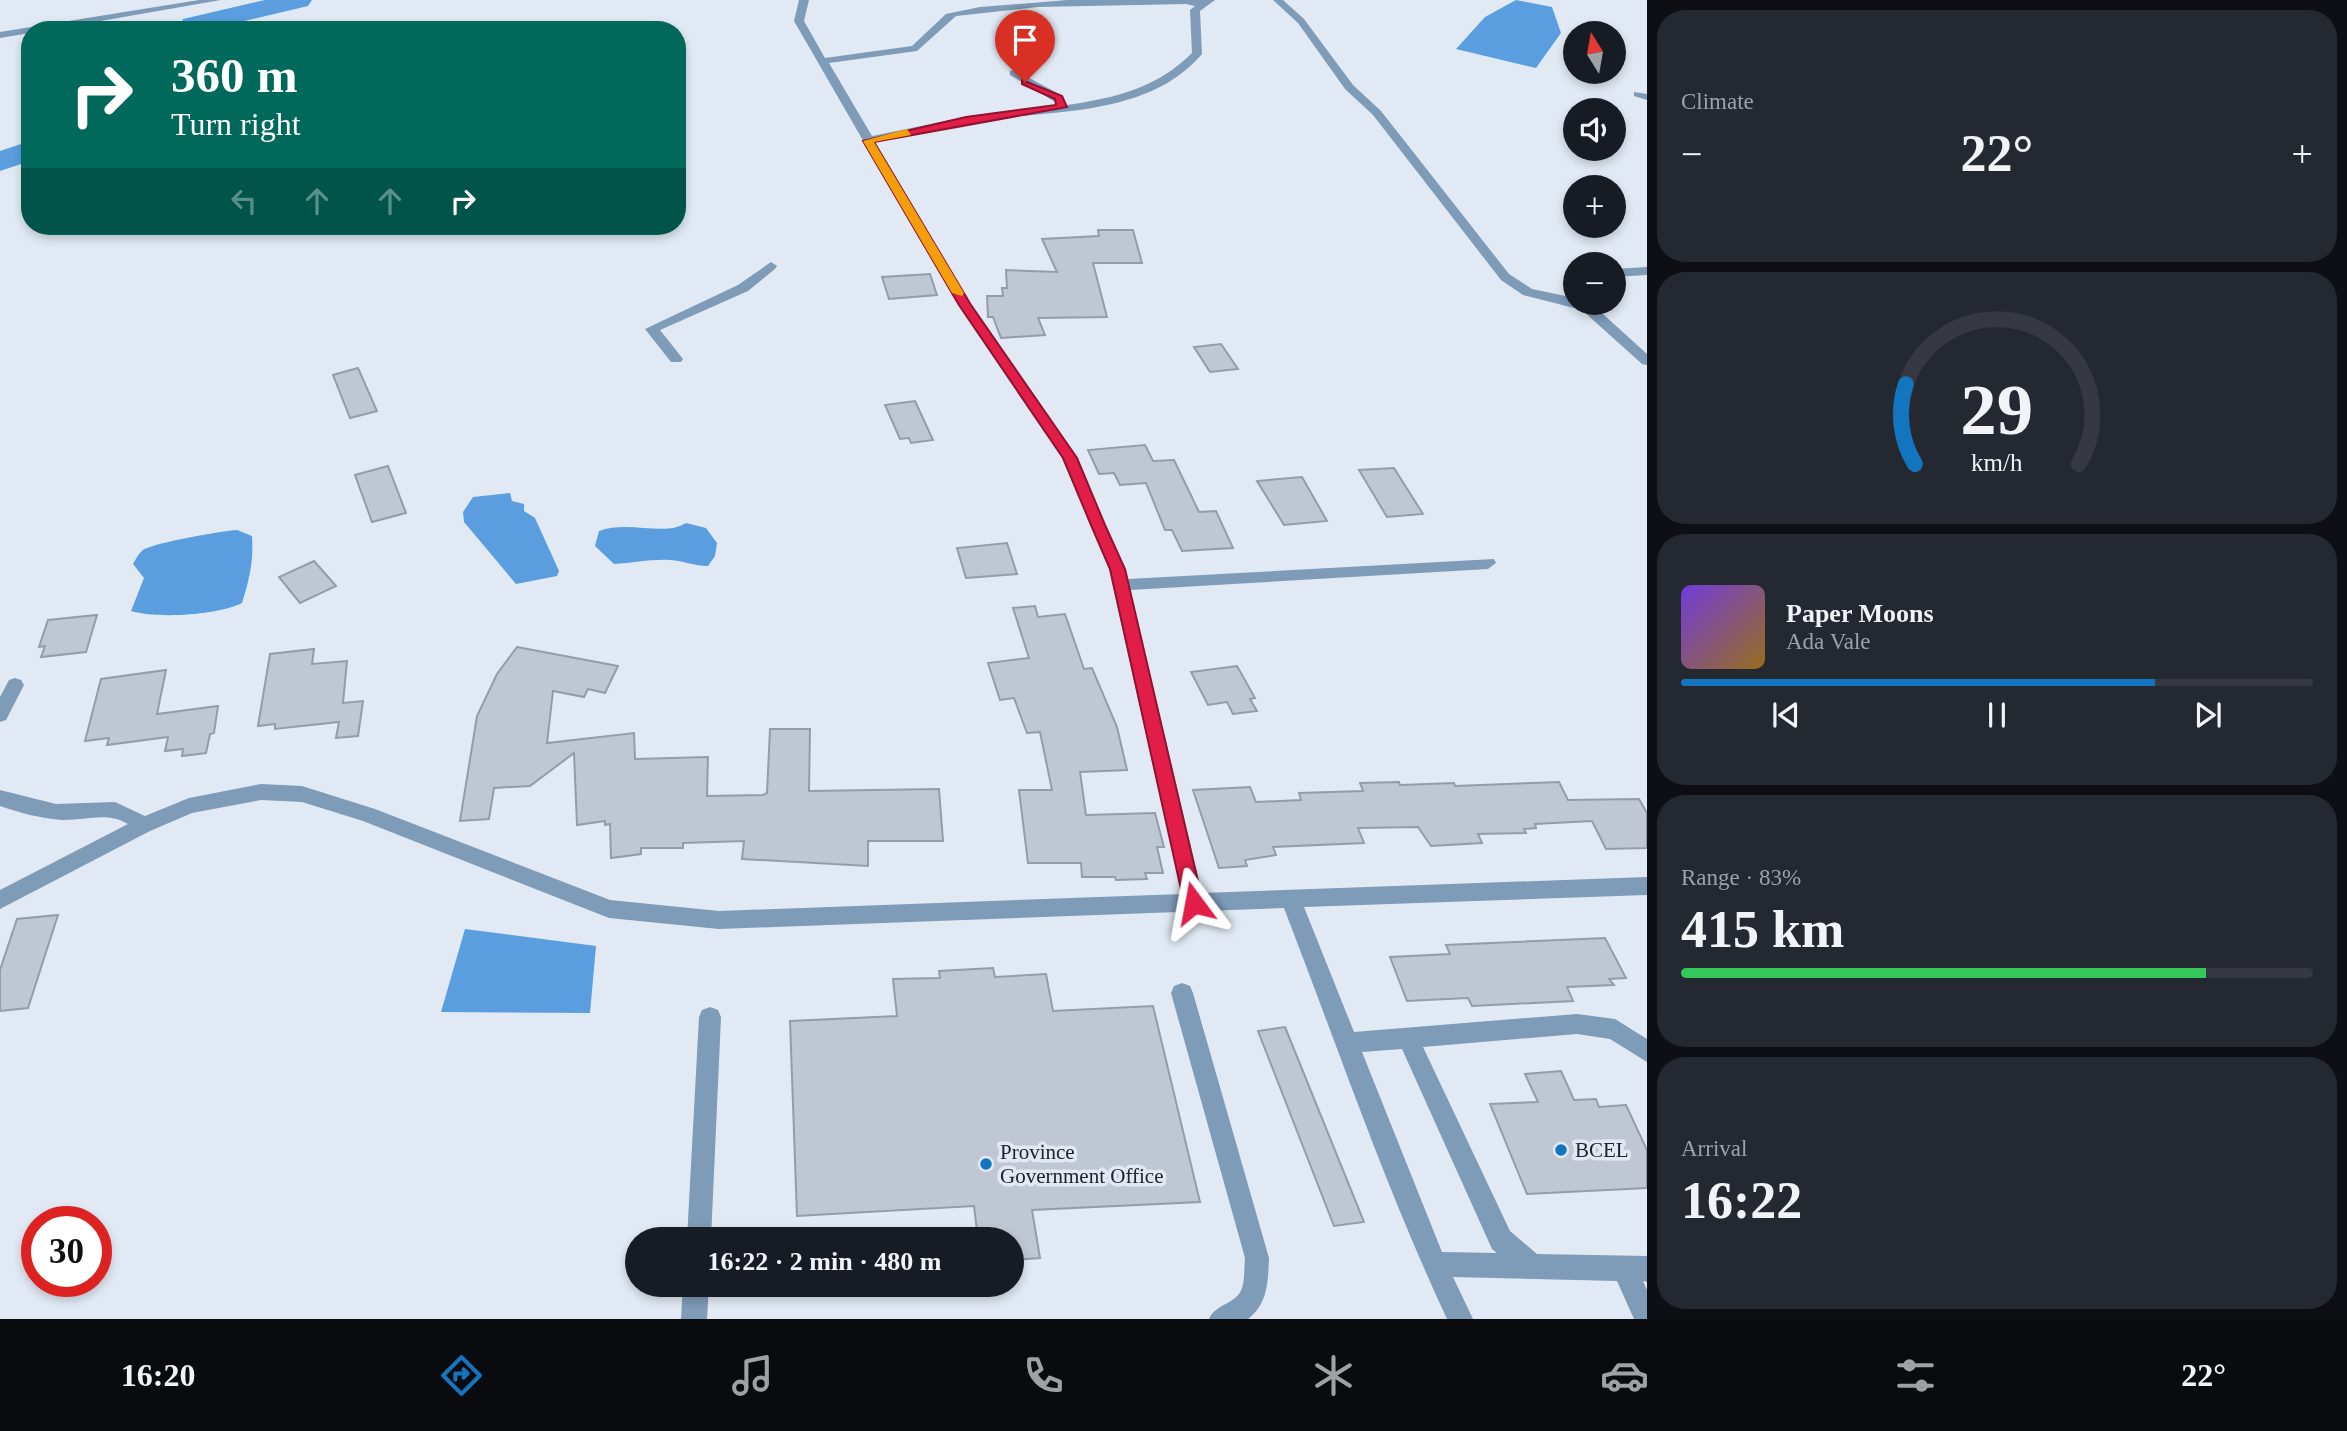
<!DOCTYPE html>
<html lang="en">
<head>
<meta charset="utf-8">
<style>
	:root { --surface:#171b24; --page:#242831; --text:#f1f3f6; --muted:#9ea1a6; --line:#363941; --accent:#1374c0 }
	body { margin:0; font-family:"Times New Roman",serif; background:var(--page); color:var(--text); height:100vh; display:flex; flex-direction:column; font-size:26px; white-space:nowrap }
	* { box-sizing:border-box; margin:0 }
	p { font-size:23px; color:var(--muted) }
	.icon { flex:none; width:38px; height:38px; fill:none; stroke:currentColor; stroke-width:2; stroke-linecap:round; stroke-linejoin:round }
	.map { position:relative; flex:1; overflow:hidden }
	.panel { display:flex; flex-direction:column; gap:10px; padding:10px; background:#0d0f14; width:700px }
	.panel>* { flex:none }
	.guide { position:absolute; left:21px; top:21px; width:665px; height:214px; border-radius:28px; box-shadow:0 4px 10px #0003; background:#00695c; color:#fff; overflow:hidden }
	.needle { width:46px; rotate:349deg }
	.tools { position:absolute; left:1563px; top:21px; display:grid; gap:14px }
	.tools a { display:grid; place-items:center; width:63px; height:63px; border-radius:50%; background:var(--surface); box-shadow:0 4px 10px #0003; font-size:35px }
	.speed { position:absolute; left:21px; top:1206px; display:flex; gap:14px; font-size:35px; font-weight:700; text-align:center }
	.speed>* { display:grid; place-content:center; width:91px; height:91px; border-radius:50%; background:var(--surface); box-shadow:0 4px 10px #0003; line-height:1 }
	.speed .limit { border:10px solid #d22; background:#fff; color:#111 }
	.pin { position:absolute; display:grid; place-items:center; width:60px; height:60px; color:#fff; margin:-72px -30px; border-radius:50% 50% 50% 0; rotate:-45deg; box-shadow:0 0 7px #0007 }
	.pin .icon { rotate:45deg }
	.me { position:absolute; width:77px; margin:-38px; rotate:347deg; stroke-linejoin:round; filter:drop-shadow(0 0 5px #0008) }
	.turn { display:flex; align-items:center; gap:24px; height:147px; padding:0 35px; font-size:32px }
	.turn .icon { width:91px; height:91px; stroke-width:2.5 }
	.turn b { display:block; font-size:49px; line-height:60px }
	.lanes { display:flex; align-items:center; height:66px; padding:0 35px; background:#0003; justify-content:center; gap:35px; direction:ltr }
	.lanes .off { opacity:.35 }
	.big { font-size:52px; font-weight:700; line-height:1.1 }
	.panel .widget { flex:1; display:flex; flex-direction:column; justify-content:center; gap:10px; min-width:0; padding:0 24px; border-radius:28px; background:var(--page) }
	.panel .dial { align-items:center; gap:0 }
	.dial svg { height:182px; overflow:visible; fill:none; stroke:var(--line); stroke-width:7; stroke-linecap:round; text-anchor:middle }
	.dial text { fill:var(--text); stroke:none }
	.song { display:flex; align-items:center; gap:21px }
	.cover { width:84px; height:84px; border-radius:10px; background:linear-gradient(135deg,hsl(260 70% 55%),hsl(40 70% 35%)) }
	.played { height:7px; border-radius:4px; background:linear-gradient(90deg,var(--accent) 75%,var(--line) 75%) }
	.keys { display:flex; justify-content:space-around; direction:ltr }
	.heat { display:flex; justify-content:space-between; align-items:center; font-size:38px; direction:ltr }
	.charge { height:10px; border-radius:5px; background:linear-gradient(90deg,#34c759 83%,var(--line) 0) }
	.trip { position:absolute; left:625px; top:1227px; width:399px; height:70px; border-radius:35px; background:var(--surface); box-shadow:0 4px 10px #0003; font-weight:700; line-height:70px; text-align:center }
	.tabs { display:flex; height:112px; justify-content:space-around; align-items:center; background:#090b0e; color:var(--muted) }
	.tabs .icon { width:49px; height:49px }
	.tabs .on { color:var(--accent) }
	.tabs b { font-size:32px; color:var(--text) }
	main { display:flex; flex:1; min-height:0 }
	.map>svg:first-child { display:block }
	.water { fill:#5a9ee0 }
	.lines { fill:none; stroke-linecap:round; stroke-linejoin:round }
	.river { fill:#5a9ee0; fill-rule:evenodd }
	.building { fill:#bfc8d2; stroke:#949da6; stroke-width:2 }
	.minor { fill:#7e9bb8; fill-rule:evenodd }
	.route { fill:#e11d48; stroke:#92132f; stroke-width:2 }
	.slow { fill:#f59e0b }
	.poi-dot { fill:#1374c0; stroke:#e1eaf4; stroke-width:2.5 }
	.labels { text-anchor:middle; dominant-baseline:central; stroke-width:7; stroke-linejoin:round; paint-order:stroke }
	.near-poi-label { font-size:21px; fill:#202327; stroke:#e1eaf4; text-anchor:start }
</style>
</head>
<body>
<main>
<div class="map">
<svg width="1647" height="1319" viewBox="0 0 1647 1319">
	<rect width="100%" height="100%" fill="#e1eaf4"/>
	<g class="water">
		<path d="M1516,0l36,7 9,26 -25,35 -80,-19 29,-32z"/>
		<path d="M510,493l2,8 12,3v7l11,7 24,53 -2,5 -41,8 -52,-62 -1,-10 10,-15z"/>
		<path d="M686,523l20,5 11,15 -2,13 -7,10c-14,0 -24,-5 -38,-6 -19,-1 -37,3 -56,4l-19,-18 4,-15c31,-11 65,6 87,-8z"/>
		<path d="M237,530l15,6c2,24 -3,45 -10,67 -24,12 -85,16 -111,8l13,-33 -11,-14c3,-5 5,-10 10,-14 10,-7 79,-19 94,-20z"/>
		<path d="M465,929l131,17 -6,67 -149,-1z"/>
	</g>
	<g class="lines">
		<g class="river">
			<path d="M265,0h47l-4,6 -102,24h-27l4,-11z"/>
			<path d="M30,141v20l-30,10v-20z"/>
		</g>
	</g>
	<g class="building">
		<path d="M1098,230h35l9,33h-49l14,54 -69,1 7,17 -44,3 -8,-21h-5l-1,-21h16l-1,-8h5l-1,-18 51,2 -15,-33 57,-3z"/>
		<path d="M930,274l7,21 -48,4 -7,-22z"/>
		<path d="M1221,344l17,25 -28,3 -16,-25z"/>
		<path d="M358,368l19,43 -27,7 -17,-43z"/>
		<path d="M915,401l18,39 -22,3 -2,-5 -9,1 -15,-34z"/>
		<path d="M1145,445l8,16 21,-1 25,52 17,-1 17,37 -51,3 -10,-21h-7l-19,-47 -26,2 -6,-12 -15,1 -11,-24z"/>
		<path d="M388,466l18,47 -34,9 -17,-47z"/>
		<path d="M1394,468l29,46 -36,3 -28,-47z"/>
		<path d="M1302,477l25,44 -43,4 -27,-44z"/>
		<path d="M1007,543l10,31 -51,4 -9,-30z"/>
		<path d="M314,561l22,25 -36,17 -21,-26z"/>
		<path d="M1035,606l3,11 27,-3 19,55 8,-1 25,59 10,43 -47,2 6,43 69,-2 9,34h-7l6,26h-18l2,6 -31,1 -1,-3h-33l-1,-14h-53l-9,-73h33l-12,-58 -13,1 -13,-35 -14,2 -12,-37 41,-5 -16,-50z"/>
		<path d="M97,615l-11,37 -45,5 4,-11 -6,1 9,-27z"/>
		<path d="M517,647l101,19 -13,27 -17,-4 -4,8 -31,-6 -6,52 87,-10 1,26 73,-2 -1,39 56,-1 4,-2 3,-64h40l-1,62 130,-2 4,52h-75v25l-126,-7 2,-18 -61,2v5h-42v6l-30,4 -1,-34 -5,1v-4l-28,4 -3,-72 -44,33 -36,2 -5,31 -29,2 17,-105 20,-42z"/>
		<path d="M314,649l-2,15 35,-3 -4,42 20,-2 -5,35 -22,2 3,-16 -64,7v-5l-17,2 12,-72z"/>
		<path d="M1237,666l18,32 -5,1 7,12 -24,3 -6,-12 -19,3 -17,-33z"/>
		<path d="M166,670l-9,44 61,-8 -4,27 -4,1 -4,19 -24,3 1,-7 -18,2 3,-14 -61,8 2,-7 -24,3 16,-62z"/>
		<path d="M1399,782l1,3 54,-2 1,3 104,-4 9,18 71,-1 8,14v35l-41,1 -14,-28 -57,3 1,4 -12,1 2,4 -48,1 4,9 -51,3 -13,-19 -60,1 6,15 -91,4 3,8 -31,5 2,6 -28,2 -26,-78 57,-3 6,15 45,-2 -2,-7 64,-2 -3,-8z"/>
		<path d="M58,915l-30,93 -28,3v-41l17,-51z"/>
		<path d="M1605,938l21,40 -17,1 5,6 -47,2 6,14 -101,5 -4,-8 -61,3 -17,-44 60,-3 -4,-9z"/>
		<path d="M993,968l2,9 51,-3 7,37 100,-5 47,196 -168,8 8,48 -28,2v-21h-34l-4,-33 -177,10 -7,-195 107,-5 -4,-37 47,-1 -1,-7z"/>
		<path d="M1285,1027l79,195 -30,4 -76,-195z"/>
		<path d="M1561,1071l13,29 22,-1 3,8 27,-2 21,45v38l-120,6 -37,-90 48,-2 -13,-28z"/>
	</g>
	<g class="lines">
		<g class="minor">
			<path d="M199,0h22l-172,30h-19v3l-30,5v-6z"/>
			<path d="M799,0h10l-5,21 21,37 87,-12 34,-32 34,-7 88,-7h147l-15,11 2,43c-52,61 -143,56 -216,66 -37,5 -74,14 -111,22l96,163 106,153 51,121 366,-20 2,4 -8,6 -358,21 72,303 445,-16v18l-343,12 50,125 223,-18 38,5 32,20v23l-37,-23 -33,-5 -154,13 87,184 27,23 110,2v26l-4,-1 4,9v29h-13l-17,-38 -164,-4 20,42h-26c-63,-135 -110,-274 -163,-411l-565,21 -110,-11 -246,-97 -61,-19 -41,-2 -69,13 -42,18 -150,78v-19l128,-66c-21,-13 -44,-3 -67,-4 -21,-2 -41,-7 -61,-14v-16l56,14 59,-2 30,14 44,-18 72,-14 41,2 73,23 235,91 109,11 463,-17 -73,-325 -46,-111 -105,-153 -164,-284zM1186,4l9,2 -5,4 2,43c-35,35 -77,45 -125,52l-4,-9 -49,-26 -4,1v4l47,28 -2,3 -85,10 -98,20 -43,-73 88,-12 39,-35 82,-9zM1402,1049l90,200 5,4 -55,-1 -80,-200z"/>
			<path d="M1273,0h10l21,19 49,66 28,26 128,163 23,15 43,9v5l17,1 55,50v11l-5,-1 -60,-54 -59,-15 -22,-15 -128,-165 -28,-26 -47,-66z"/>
			<path d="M1634,92l13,2v6l-13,-4z"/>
			<path d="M771,262l6,4 -2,3 -27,22 -88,39 23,29 -2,3h-10l-26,-33 93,-44z"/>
			<path d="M1647,267v8l-33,2v-8z"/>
			<path d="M15,678l6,2 3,5 -18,35 -6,2v-25l9,-17z"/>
			<path d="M1182,983l8,3 3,7 76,265c-1,23 -1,46 -21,61h-39c6,-15 28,-15 33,-31 3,-9 2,-21 3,-30l-74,-265 3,-7z"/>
			<path d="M710,1007l8,3 3,7 -10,222h-24l12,-222 3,-7z"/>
			<path d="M683,1284h26l-2,35h-26z"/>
		</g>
	</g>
	<path class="route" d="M1022,80l40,16 5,11 -193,35 97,163 106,153 28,67 20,44 78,334 -3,6h-13l-3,-6 -74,-334 -19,-44 -28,-67 -104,-153 -96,-164 103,-24 90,-12 -1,-6 -33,-15z"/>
	<path class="slow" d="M907,129l4,6 -37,7 90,151 -2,3 -10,-3 -89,-152z"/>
	<g class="poi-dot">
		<circle cx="1561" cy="1150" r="7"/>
		<circle cx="986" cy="1164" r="7"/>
	</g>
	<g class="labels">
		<g class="near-poi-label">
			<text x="1575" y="1150">BCEL</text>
			<text x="1000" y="1152">Province<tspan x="1000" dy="24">Government Office</tspan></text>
		</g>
	</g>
</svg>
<div class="tools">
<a><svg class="needle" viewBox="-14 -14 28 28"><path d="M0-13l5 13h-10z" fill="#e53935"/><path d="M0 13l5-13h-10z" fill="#9ea1a6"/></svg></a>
<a><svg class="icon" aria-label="sound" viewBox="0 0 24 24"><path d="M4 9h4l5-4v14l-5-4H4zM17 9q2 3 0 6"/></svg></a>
<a>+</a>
<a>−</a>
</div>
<div class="speed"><div class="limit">30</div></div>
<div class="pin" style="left:1025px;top:82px;background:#d93025"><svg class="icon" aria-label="arrive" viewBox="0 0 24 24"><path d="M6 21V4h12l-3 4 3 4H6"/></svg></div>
<svg class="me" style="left:1194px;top:903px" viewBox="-20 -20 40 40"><path d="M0-17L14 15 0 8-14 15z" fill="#e11d48" stroke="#fff" stroke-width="4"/></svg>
<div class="trip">16:22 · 2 min · 480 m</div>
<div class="guide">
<div class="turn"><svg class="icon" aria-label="right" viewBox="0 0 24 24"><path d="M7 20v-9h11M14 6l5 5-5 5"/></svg><div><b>360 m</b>Turn right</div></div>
<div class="lanes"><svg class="icon off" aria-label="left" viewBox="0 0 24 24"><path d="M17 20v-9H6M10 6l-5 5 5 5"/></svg><svg class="icon off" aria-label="ahead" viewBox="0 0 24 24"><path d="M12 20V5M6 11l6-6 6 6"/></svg><svg class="icon off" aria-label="ahead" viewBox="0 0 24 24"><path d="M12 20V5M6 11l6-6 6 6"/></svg><svg class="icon" aria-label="right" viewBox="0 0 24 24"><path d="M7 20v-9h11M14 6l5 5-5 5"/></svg></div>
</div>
</div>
<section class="panel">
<div class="widget"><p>Climate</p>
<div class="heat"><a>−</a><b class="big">22°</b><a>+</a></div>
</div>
<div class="widget dial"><svg viewBox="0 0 100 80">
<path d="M14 69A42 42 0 1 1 86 69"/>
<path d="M14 69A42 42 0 0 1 10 34" stroke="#1374c0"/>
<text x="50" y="56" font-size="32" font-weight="700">29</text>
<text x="50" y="72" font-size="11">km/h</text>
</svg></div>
<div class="widget">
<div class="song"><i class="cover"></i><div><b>Paper Moons</b><p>Ada Vale</p></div></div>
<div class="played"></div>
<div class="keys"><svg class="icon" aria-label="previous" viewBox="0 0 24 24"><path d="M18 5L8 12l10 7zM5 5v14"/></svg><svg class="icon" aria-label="pause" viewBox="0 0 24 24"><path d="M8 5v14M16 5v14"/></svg><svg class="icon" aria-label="next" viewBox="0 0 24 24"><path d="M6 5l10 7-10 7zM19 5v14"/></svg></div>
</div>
<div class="widget"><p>Range · 83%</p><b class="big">415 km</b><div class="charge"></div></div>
<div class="widget"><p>Arrival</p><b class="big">16:22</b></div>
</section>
</main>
<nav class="tabs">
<b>16:20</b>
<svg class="icon on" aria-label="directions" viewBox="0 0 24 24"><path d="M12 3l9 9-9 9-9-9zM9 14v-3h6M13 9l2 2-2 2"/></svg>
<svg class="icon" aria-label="music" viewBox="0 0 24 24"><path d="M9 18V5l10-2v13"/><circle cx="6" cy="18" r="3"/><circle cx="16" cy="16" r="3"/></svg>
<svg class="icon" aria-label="phone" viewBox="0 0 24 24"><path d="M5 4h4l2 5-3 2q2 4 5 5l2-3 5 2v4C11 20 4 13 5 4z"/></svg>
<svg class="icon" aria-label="climate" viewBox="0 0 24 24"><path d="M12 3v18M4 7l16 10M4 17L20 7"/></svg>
<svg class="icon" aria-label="car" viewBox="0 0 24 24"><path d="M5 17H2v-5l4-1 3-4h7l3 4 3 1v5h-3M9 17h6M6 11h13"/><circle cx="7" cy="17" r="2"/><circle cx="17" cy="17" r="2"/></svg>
<svg class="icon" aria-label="filters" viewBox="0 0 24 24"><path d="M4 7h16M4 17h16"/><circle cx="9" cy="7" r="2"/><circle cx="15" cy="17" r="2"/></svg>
<b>22°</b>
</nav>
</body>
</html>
